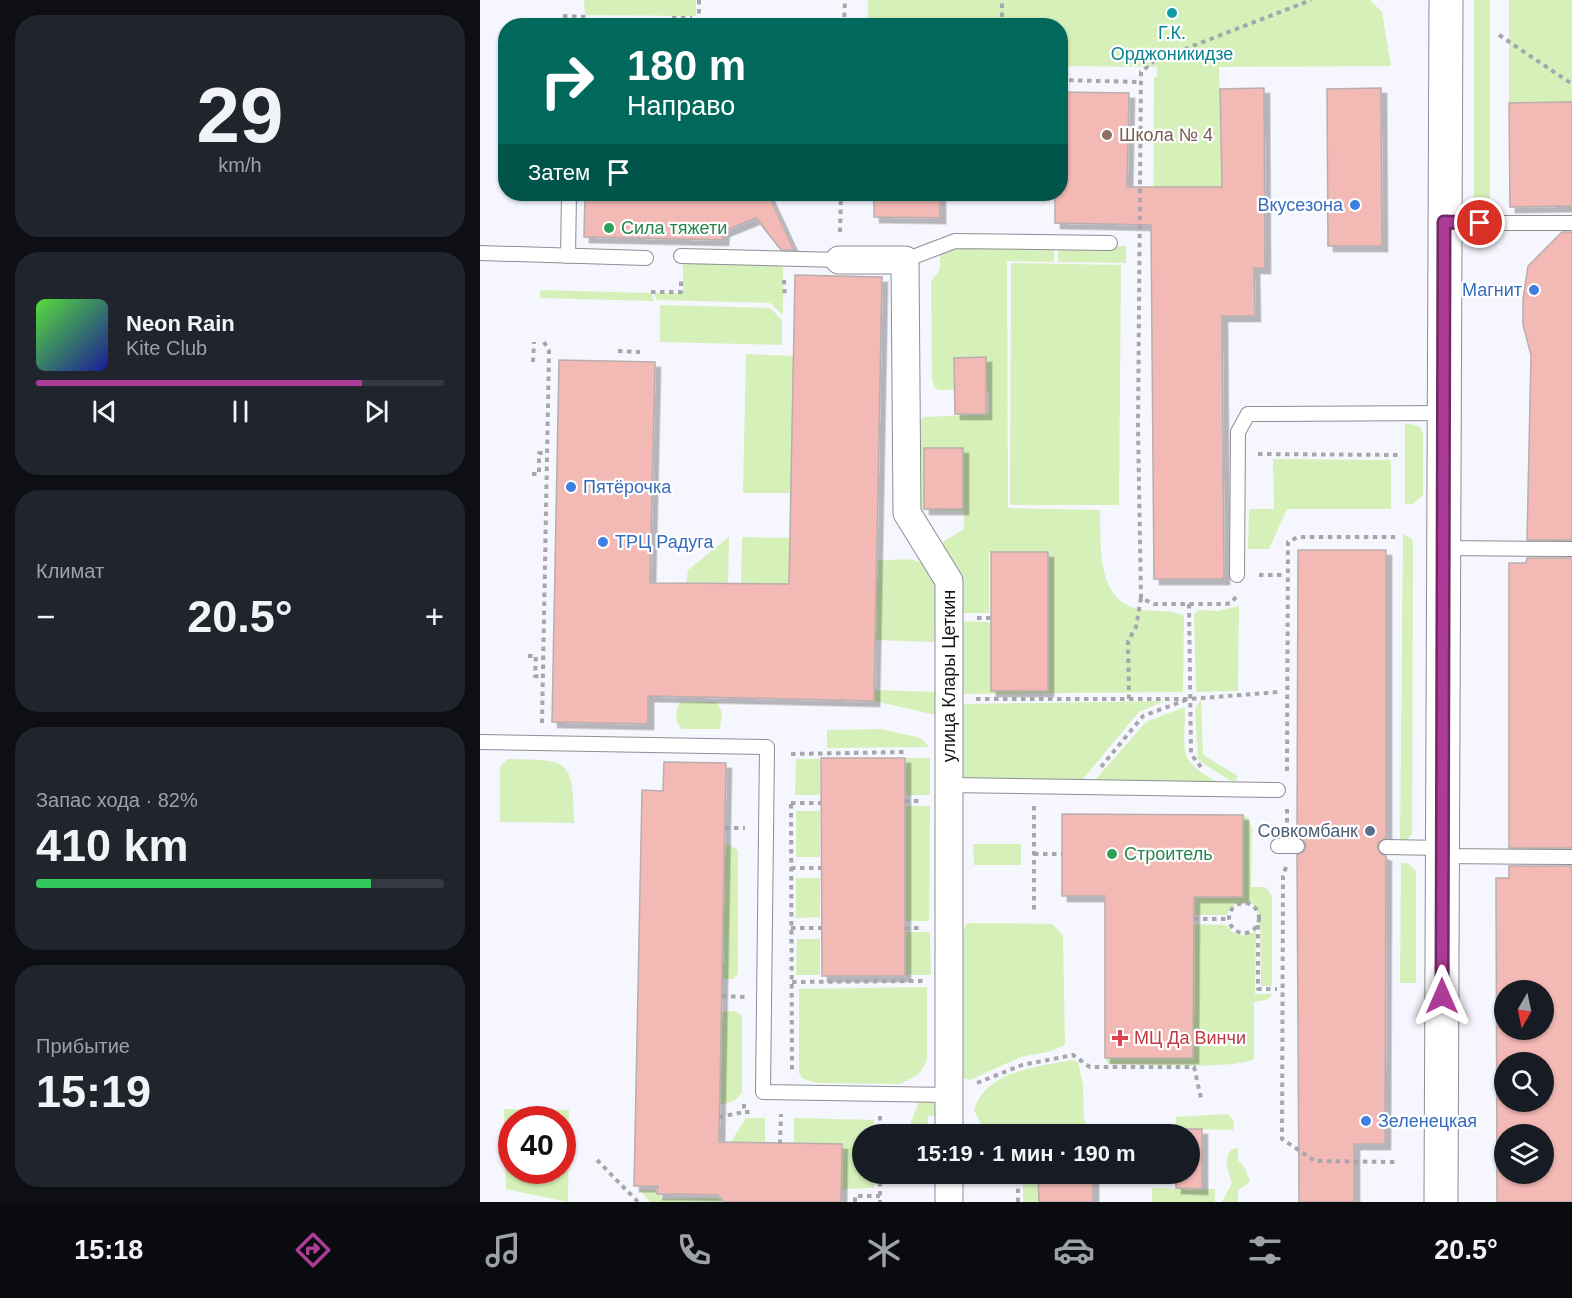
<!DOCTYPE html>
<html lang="ru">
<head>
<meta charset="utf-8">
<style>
	:root { --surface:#171b24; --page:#20242c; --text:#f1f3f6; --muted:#9ea1a6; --line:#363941; --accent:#ac3c98 }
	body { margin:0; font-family:Helvetica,sans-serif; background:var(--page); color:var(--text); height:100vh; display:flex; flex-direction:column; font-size:22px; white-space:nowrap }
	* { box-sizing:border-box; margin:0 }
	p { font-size:20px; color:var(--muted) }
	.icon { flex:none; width:33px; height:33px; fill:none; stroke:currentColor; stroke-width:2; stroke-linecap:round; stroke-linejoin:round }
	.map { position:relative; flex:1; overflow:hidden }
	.sheet { display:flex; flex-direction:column; gap:15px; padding:15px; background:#0d0f14; width:480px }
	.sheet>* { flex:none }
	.hud { position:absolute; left:18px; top:18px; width:570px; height:183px; border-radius:24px; box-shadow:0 2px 4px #0004; background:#00695c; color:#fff; overflow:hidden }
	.needle { width:39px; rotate:189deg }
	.controls { position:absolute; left:1014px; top:980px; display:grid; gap:12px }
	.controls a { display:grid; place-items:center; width:60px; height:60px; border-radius:50%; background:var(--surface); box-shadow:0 2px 4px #0004; font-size:30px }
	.speed { position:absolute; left:18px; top:1106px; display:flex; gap:12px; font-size:30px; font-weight:700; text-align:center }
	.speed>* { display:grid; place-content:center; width:78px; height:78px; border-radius:50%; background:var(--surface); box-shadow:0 2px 4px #0004; line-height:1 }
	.speed .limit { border:9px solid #d22; background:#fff; color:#111 }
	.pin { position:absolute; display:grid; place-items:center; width:51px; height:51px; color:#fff; margin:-26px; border:3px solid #fff; border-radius:50%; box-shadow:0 2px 6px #0007 }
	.me { position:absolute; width:66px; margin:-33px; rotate:0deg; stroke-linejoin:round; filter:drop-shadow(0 0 4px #0008) }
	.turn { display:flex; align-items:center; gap:21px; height:126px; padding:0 30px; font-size:27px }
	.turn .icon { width:78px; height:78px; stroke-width:2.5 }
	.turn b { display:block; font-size:42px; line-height:51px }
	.then { display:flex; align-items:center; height:57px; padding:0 30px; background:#0003; gap:12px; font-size:22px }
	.big { font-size:45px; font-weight:700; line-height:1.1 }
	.sheet .tile { flex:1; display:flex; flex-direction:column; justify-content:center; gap:9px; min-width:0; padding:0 21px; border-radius:24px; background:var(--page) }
	.sheet .dial { align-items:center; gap:0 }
	.dial b { font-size:78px; line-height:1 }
	.song { display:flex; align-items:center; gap:18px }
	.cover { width:72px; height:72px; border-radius:9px; background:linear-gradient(135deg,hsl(110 70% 55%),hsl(240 70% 35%)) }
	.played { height:6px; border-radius:3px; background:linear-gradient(90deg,var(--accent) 80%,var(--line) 80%) }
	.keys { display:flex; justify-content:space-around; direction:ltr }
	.heat { display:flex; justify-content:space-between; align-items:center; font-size:33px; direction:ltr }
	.charge { height:9px; border-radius:4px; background:linear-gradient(90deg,#34c759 82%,var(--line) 0) }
	.trip { position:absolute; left:372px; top:1124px; width:348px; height:60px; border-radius:30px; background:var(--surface); box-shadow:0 2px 4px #0004; font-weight:700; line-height:60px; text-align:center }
	.dock { display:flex; height:96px; justify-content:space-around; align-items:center; background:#090b0e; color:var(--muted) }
	.dock .icon { width:42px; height:42px }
	.dock .current { color:var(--accent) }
	.dock b { font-size:27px; color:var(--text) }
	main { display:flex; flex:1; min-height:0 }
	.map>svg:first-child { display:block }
	.green { fill:#d6f0b9; fill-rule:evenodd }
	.building { fill:#f3b9b5; stroke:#b9aead; stroke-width:1.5; fill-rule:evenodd; filter:url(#shadow) }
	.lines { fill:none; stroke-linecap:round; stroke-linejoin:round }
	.service-casing { stroke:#8e8e97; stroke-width:16 }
	.minor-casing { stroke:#8e8e97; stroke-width:29 }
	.tertiary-casing { stroke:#8e8e97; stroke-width:35 }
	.path { stroke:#a6a6ac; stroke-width:4; stroke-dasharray:4.5 4.5; stroke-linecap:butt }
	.service { stroke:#fff; stroke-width:14 }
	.minor { stroke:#fff; stroke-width:27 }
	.tertiary { stroke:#fff; stroke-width:33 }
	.route-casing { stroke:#702763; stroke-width:15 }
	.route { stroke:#ac3c98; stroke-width:10 }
	.culture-dot { fill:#0f9aa8; stroke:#fff; stroke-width:2 }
	.education-dot { fill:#8d6e63; stroke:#fff; stroke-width:2 }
	.shop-dot { fill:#3f7fe0; stroke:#fff; stroke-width:2 }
	.leisure-dot { fill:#2e9e5b; stroke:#fff; stroke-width:2 }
	.service-dot { fill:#5c6f8a; stroke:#fff; stroke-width:2 }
	.health-dot { fill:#e0444e; stroke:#fff; stroke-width:2 }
	.labels { text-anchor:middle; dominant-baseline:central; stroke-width:4.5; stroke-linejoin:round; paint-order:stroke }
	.culture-label { font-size:18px; fill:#0d838f; stroke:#fff }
	.education-label { font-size:18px; fill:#785e54; stroke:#fff; text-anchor:start }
	.shop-label { font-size:18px; fill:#366cbe; stroke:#fff; text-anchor:start }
	.leisure-label { font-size:18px; fill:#27864d; stroke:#fff; text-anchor:start }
	.street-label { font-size:18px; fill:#17171a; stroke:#fff }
	.service-label { font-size:18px; fill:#4e5e75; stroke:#fff; text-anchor:end }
	.health-label { font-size:18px; fill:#be3a42; stroke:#fff; text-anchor:start }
</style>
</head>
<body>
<main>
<section class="sheet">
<div class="tile dial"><b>29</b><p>km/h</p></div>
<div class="tile">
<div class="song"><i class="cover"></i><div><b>Neon Rain</b><p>Kite Club</p></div></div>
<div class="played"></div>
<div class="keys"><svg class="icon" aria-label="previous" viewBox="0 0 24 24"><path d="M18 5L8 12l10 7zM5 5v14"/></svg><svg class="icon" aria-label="pause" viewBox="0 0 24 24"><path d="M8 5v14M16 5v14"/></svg><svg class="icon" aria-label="next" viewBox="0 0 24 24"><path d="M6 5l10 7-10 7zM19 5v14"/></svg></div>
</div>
<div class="tile"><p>Климат</p>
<div class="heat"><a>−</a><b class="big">20.5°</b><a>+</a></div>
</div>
<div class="tile"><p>Запас хода · 82%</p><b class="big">410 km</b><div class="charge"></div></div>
<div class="tile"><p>Прибытие</p><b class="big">15:19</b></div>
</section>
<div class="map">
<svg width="1092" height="1202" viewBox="0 0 1092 1202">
	<defs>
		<filter id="shadow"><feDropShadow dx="5.5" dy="5.5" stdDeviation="0" flood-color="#0004"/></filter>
	</defs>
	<rect width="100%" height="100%" fill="#f6f6fe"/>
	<g class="green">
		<path d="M104,0h112v16l-111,-1z"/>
		<path d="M388,0h502l12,12 9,54 -172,1 4,176 -70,-1 1,-165h3v-10l-96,-1 -1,-40 -192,-1z"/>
		<path d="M994,0h16v207l-11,-3 -5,-6z"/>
		<path d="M1029,0h63v102l-63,1z"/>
		<path d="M115,20l102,1v4l-97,1z"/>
		<path d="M476,244l98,2v16l-47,-1 1,247 92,2c1,38 -4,93 43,100 12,2 30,-1 41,6l-1,76 -229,2v-73l36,1 1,69h57v-139h-59v61h-34l-14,-65 3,-7 20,-12v-18l-45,-1 2,-90 3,-3 65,-3v-22l-3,-3 -47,1 -5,-3 -2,-8 -1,-97 9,-13v-19z"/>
		<path d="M578,245l68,1v17l-68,-1z"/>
		<path d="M203,259l100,2v54l-13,-12 -113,-3 -3,-7h29z"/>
		<path d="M531,263l110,2 -2,240h-109z"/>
		<path d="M60,290l111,3 3,8 -114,-3z"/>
		<path d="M180,305l110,3 12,12v25l-122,-3z"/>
		<path d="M266,354l48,2 -3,137h-48z"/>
		<path d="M925,423l14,3 4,7v62l-10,9h-8z"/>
		<path d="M793,459l118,1v49h-104l-18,40h-21l1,-40h25z"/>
		<path d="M923,534l8,4 2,5 -1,291 -7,8 -5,1z"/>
		<path d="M249,537l-1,47h-42l2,-14z"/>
		<path d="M262,537l48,1 -1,46h-48z"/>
		<path d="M396,560c13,1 32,-3 44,2 22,9 15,61 14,80l-59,-2z"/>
		<path d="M759,606l-1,85 -42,1 -2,-78 5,-4 19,1z"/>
		<path d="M394,690l62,2v23l-62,-14z"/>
		<path d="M721,699l2,56 35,21 -4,7 -36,-23 -3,-51z"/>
		<path d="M684,701l-25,11 -57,68 -124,-2 1,-74z"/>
		<path d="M200,702h37l5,11 -2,16h-38c-8,-8 -7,-18 -2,-27z"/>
		<path d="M705,707c0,43 -9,54 33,75l-124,-1 52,-59z"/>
		<path d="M401,729l40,9 8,9 -102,1v-18z"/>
		<rect x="426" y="758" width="24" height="37"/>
		<path d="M27,759c62,1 66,-1 67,64l-74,-1v-55z"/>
		<path d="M316,759h24v36h-25z"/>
		<path d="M426,806h24l-1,115h-23z"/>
		<rect x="316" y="811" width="24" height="46"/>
		<path d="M763,815l5,3 4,10 -1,59h14l7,9v90h-11l-1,-69 -7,-13 -16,-1 -8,7 -2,5h-33v-18h49z"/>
		<path d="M244,842l14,8v124l-5,5h-11z"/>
		<path d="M493,844h48v21h-47z"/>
		<path d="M921,863h6l9,8v112h-16z"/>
		<path d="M316,878h24v39l-24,1z"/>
		<path d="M487,923l85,1 11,11 2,110 -17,7 -27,5 -51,23 -10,-3 3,-147z"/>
		<path d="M714,924l33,1c6,11 18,13 29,6l-1,63h18l-6,6 -13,2v57c-20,11 -118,5 -146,5l-3,-6h88z"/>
		<path d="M450,932l1,43h-25v-43z"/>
		<path d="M317,939h23v36h-24z"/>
		<path d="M447,987v73l-8,14 -19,10 -84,-1 -14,-5 -3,-5v-84z"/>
		<path d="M255,1011l7,5v77l-8,8 -14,4 1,-93z"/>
		<path d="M592,1060l6,2 5,23 1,34 7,15h-105l-12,-24c11,-39 65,-44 98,-50z"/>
		<path d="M439,1102h20l5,13 -16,1v18h-17v-12z"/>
		<path d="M24,1109l65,1 -1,92 -62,-13zM32,1119h50v51h-50z"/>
		<path d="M748,1114l6,7 -1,9 -57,-1v-12z"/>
		<path d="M266,1118h19v25h-35z"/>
		<path d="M314,1118l80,2v14h-12v39h12v15l-33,1 -47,-45z"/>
		<path d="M758,1148v12l7,8 5,14 -12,8v12h-16l10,-19c-4,-14 -10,-22 0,-34z"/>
		<path d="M543,1178h15l1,24h-16z"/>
		<path d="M672,1188l63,1v13h-63z"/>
		<path d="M160,1190l21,1v8l61,-1 2,4h-74z"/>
	</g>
	<g class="building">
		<path d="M784,88l1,180h-11l1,48h-33l2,263h-70l-3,-354 -96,-2v-29h5v-102l69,1 -2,94h95l-2,-98z"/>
		<path d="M901,88l1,158h-54l-1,-157z"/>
		<path d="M1092,102v104l-62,1 -1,-104z"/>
		<path d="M105,194h183l26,56h-13l-25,-32 -32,13 -1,9 -139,-3z"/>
		<path d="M394,194h66v24l-66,-1z"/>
		<path d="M1082,232h10v308h-45l4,-185 -8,-30v-26l5,-33z"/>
		<path d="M315,275l87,2 -8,424 -226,-5v28l-96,-2 7,-362 96,2 -5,221 139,1z"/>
		<path d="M506,357v57h-31l-1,-56z"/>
		<rect x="444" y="448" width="39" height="61"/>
		<path d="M818,550h88v288l-7,4 -2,5 4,7 5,2 -1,288h-31v58h-55l-2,-347 7,-4 2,-6 -4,-6 -5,-2z"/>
		<rect x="511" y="552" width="57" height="139"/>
		<path d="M1047,558h45v290h-63v-285h17z"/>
		<path d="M341,758h84v218h-83z"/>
		<path d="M184,762l62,1 -7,379 123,2 -1,58h-117l-6,-7 -61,-1 1,-8h-24l8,-396 21,1z"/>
		<path d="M582,814l181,1v82h-49l-1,161h-88v-162h-43z"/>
		<path d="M1029,866h63v336h-75l-1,-324h13zM1024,990h40v39h-40zM1024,1062h40v39h-40zM1024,1134h40v39h-40z"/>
		<path d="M696,1129h26v60l-26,-1v-15h14v-39h-14z"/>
		<path d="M558,1173h55v29h-54z"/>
	</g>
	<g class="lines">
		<g class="service-casing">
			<g id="service">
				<path d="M964,223h128"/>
				<path d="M0,253l166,5"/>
				<path d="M88,256l1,-62"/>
				<path d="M201,256l158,4"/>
				<path d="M425,260l50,-19 155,2"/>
				<path d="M963,548l129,1"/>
				<path d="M757,575l1,-143 10,-18 196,-1"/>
				<path d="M0,742l287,5 -4,345 186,3"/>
				<path d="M469,785l329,5"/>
				<path d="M798,846h19"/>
				<path d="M906,847l56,1"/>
				<path d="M962,856l130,1"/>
			</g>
		</g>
		<g class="minor-casing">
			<g id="minor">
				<path d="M359,260h66l2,253 42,68v553"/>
				<path d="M469,1202v-29"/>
			</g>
		</g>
		<g class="tertiary-casing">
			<path id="tertiary" d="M961,1202l5,-1202"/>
		</g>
		<g class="path">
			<path d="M219,0v19"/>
			<path d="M83,16l25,1"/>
			<path d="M192,18h20"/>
			<path d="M364,26l1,-26"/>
			<path d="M522,26v-26"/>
			<path d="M1019,35l73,49"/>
			<path d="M580,80l80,2"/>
			<path d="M360,232l1,-38"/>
			<path d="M304,280l1,18"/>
			<path d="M171,292h30v-15"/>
			<path d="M138,351l22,1"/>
			<path d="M53,362l1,-20"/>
			<path d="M778,454l140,1"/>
			<path d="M52,474h7v-21h8"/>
			<path d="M779,575h27"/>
			<path d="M756,597l-5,6 -5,1h-72l-13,-6 -3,-170 3,-356 13,-11 157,-61"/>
			<path d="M709,604l2,150 10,13"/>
			<path d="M497,618h14"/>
			<path d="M48,656h8l-1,20 7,1"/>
			<path d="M496,699h214l88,-7"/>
			<path d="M649,699l-1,-58 8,-14 5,-29"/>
			<path d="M62,723l7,-372 -5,-9"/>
			<path d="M311,754l114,-2"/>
			<path d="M621,767l42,-51 43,-16"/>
			<path d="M807,771l1,-229 10,-5h100"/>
			<path d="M425,801h15"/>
			<path d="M311,803h30"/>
			<path d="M311,804l1,268"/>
			<path d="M554,806v107"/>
			<path d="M807,809v16"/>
			<path d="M245,828h20"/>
			<path d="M554,854h28"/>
			<path d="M806,867l-3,9 -1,263 33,22 80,1"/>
			<path d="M311,868h30"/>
			<circle cx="764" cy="918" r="15"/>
			<path d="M714,919h35"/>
			<path d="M778,925v64h19"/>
			<path d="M311,928h31"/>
			<path d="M425,928h18"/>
			<path d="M312,982l131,-1"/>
			<path d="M242,996l23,1"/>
			<path d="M497,1083l45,-18 51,-10 17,12h104l7,31"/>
			<path d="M264,1104v8h9"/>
			<path d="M400,1116v18"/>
			<path d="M239,1117l25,-5"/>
			<path d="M300,1144l1,-30"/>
			<path d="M117,1160l41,42"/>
			<path d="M400,1173v29"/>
			<path d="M375,1202v-6h25"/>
			<path d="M538,1202v-29"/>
		</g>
		<use href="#service" class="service"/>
		<use href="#minor" class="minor"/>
		<use href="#tertiary" class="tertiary"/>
	</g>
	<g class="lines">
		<g class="route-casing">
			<path id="route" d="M962,996l2,-774 36,1"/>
		</g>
		<use href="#route" class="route"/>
	</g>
	<circle class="culture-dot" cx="692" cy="13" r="6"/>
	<circle class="education-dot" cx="627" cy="135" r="6"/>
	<g class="shop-dot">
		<circle cx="875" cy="205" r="6"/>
		<circle cx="1054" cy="290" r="6"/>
		<circle cx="91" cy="487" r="6"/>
		<circle cx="123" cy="542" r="6"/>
		<circle cx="886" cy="1121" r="6"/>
	</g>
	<g class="leisure-dot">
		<circle cx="129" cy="228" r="6"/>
		<circle cx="632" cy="854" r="6"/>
	</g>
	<circle class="service-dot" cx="890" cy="831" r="6"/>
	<path class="health-dot" d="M637 1029h6v6h6v6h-6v6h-6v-6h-6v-6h6z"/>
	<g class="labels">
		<g class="culture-label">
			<text x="692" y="33">Г.К.<tspan x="692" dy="21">Орджоникидзе</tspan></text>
		</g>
		<g class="education-label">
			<text x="639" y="135">Школа № 4</text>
		</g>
		<g class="shop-label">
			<text x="863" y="205" text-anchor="end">Вкусезона</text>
			<text x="1042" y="290" text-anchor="end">Магнит</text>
			<text x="103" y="487">Пятёрочка</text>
			<text x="135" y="542">ТРЦ Радуга</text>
			<text x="898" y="1121">Зеленецкая</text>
		</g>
		<g class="leisure-label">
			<text x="141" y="228">Сила тяжети</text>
			<text x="644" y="854">Строитель</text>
		</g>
		<g class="street-label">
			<text transform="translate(469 676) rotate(-90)">улица Клары Цеткин</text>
		</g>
		<g class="service-label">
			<text x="878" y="831">Совкомбанк</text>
		</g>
		<g class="health-label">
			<text x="654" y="1038">МЦ Да Винчи</text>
		</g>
	</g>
</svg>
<div class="controls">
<a><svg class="needle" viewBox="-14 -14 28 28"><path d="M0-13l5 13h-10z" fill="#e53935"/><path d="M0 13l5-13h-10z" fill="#9ea1a6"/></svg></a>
<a><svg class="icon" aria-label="search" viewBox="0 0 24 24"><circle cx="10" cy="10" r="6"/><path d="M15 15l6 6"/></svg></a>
<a><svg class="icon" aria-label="layers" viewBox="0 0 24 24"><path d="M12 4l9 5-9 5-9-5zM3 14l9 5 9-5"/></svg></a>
</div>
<div class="speed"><div class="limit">40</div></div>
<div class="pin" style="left:1000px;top:223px;background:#d93025"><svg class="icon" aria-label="arrive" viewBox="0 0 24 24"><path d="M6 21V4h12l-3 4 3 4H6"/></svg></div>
<svg class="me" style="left:962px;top:996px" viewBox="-20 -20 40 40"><path d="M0-17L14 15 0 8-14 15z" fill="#ac3c98" stroke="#fff" stroke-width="4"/></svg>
<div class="trip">15:19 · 1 мин · 190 m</div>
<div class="hud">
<div class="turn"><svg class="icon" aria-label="right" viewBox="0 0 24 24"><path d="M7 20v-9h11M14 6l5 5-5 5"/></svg><div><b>180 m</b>Направо</div></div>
<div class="then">Затем<svg class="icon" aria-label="arrive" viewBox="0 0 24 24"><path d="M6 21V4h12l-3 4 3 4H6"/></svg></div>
</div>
</div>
</main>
<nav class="dock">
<b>15:18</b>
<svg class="icon current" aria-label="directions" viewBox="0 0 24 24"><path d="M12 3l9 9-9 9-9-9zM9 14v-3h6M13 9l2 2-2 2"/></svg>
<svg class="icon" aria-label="music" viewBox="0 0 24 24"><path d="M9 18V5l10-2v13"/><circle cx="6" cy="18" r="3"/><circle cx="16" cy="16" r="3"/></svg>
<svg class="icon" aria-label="phone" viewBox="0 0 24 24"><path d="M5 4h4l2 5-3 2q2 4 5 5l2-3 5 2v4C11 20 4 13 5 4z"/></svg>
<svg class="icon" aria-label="climate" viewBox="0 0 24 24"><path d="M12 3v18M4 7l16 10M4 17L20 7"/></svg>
<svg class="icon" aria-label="car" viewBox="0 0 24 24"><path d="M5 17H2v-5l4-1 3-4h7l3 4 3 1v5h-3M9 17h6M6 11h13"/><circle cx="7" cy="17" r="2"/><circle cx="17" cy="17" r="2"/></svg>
<svg class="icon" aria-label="filters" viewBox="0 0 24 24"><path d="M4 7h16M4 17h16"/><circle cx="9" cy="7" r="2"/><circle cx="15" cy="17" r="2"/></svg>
<b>20.5°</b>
</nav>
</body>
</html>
